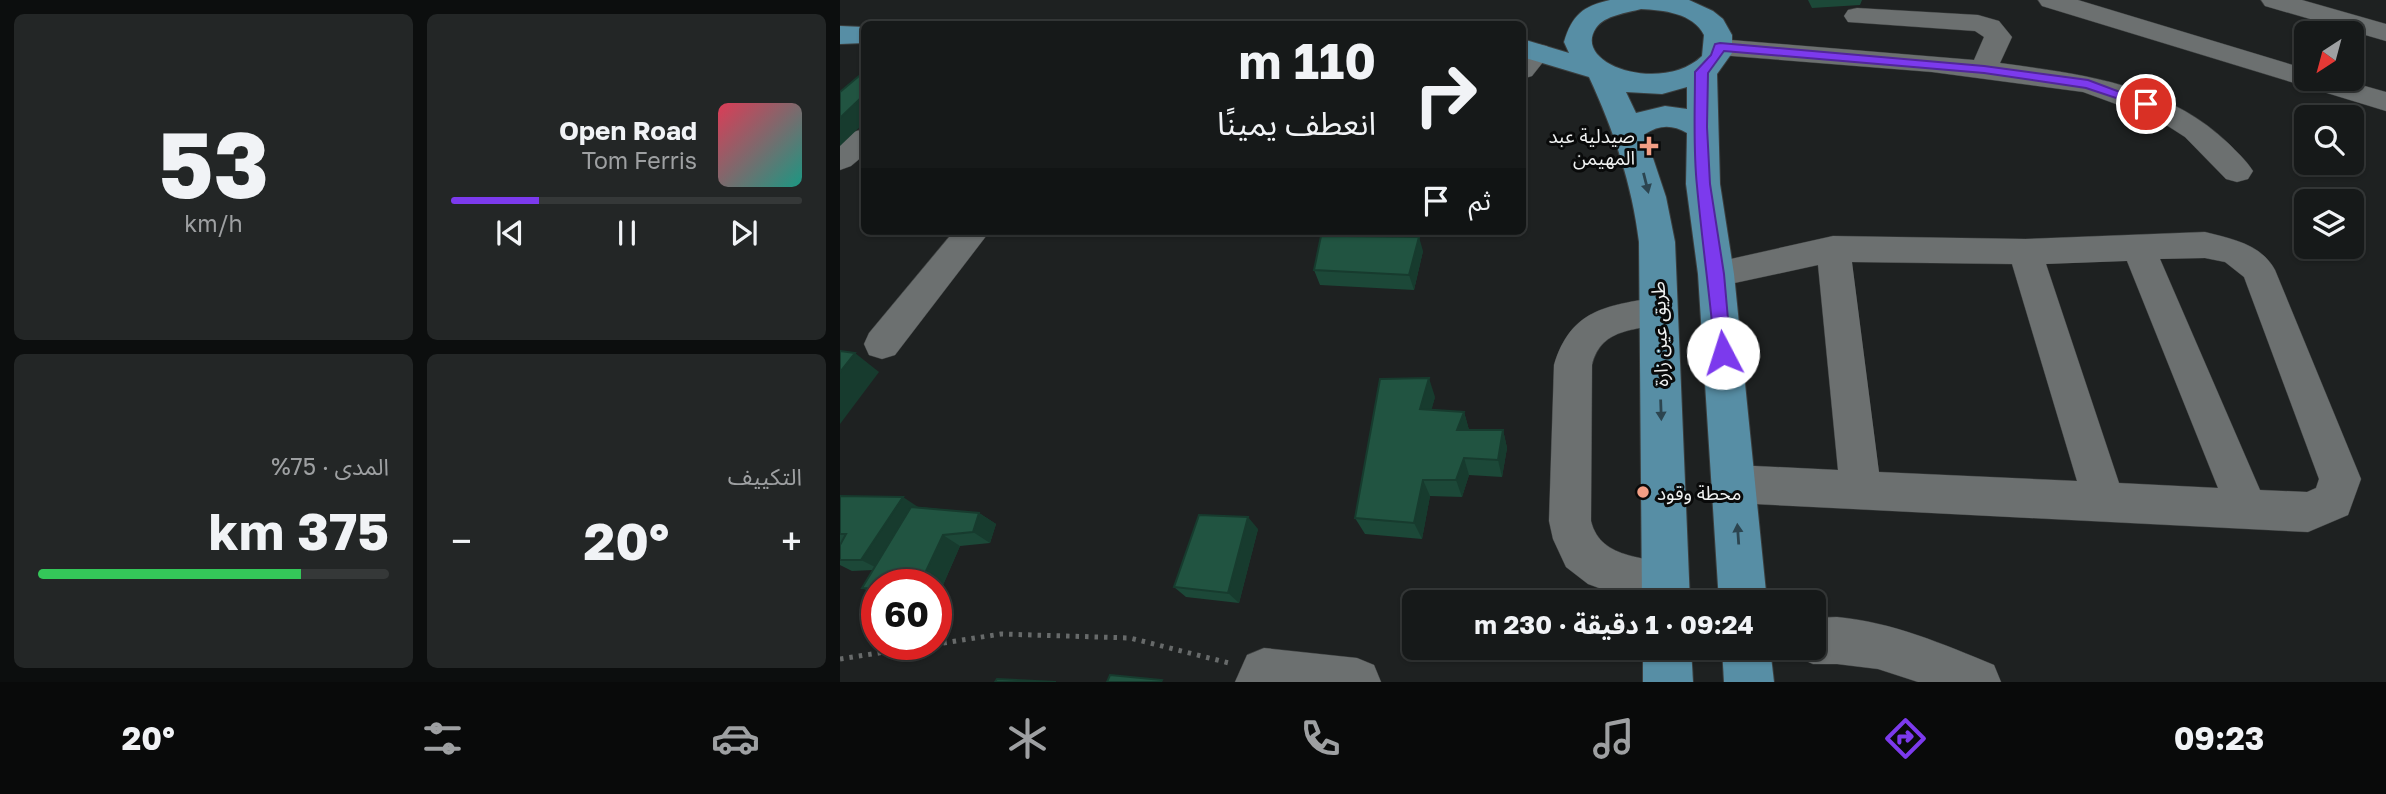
<!DOCTYPE html>
<html lang="ar">
<head>
<meta charset="utf-8">
<style>
	:root { --surface:#161919; --page:#232626; --text:#f1f3f6; --muted:#9ea0a2; --line:#353838; --accent:#7c3aed }
	body { margin:0; font-family:"Golos Text","Noto Sans Arabic",sans-serif; background:var(--page); color:var(--text); direction:rtl; height:100vh; display:flex; flex-direction:column; font-size:26px; white-space:nowrap }
	* { box-sizing:border-box; margin:0 }
	p { font-size:23px; color:var(--muted) }
	.icon { flex:none; width:38px; height:38px; fill:none; stroke:currentColor; stroke-width:2; stroke-linecap:round; stroke-linejoin:round }
	.map { position:relative; flex:1; overflow:hidden; direction:ltr }
	.details { display:flex; flex-direction:column; gap:14px; padding:14px; background:#0c0e0e; width:840px }
	.details>* { flex:none }
	.guide { position:absolute; left:21px; top:21px; width:665px; height:214px; border-radius:10px; box-shadow:0 2px 5px #0004,0 0 0 2px var(--line); direction:rtl; background:#161919; color:var(--text); overflow:hidden }
	.needle { width:46px; rotate:216deg }
	.controls { position:absolute; left:1454px; top:21px; display:grid; gap:14px }
	.controls a { display:grid; place-items:center; width:70px; height:70px; border-radius:10px; background:var(--surface); box-shadow:0 2px 5px #0004,0 0 0 2px var(--line); font-size:35px }
	.speed { position:absolute; left:21px; top:569px; display:flex; gap:14px; font-size:35px; font-weight:700; text-align:center }
	.speed>* { display:grid; place-content:center; width:91px; height:91px; border-radius:50%; background:var(--surface); box-shadow:0 2px 5px #0004,0 0 0 2px var(--line); line-height:1 }
	.speed .limit { border:10px solid #d22; background:#fff; color:#111 }
	.pin { position:absolute; display:grid; place-items:center; width:60px; height:60px; color:#fff; margin:-30px; border:4px solid #fff; border-radius:50%; box-shadow:0 2px 7px #0007 }
	.me { position:absolute; width:77px; margin:-38px; rotate:355deg; stroke-linejoin:round; filter:drop-shadow(0 0 5px #0008) }
	.turn { display:flex; align-items:center; gap:24px; height:147px; padding:0 35px; font-size:32px }
	.turn .icon { width:91px; height:91px; stroke-width:2.5 }
	.turn b { display:block; font-size:49px; line-height:60px }
	.then { display:flex; align-items:center; height:66px; padding:0 35px; background:#0003; gap:14px; font-size:26px }
	.big { font-size:52px; font-weight:700; line-height:1.1 }
	.details .widget { flex:1; display:flex; flex-direction:column; justify-content:center; gap:10px; min-width:0; padding:0 24px; border-radius:10px; background:var(--page) }
	.details .dial { align-items:center; gap:0 }
	.dial b { font-size:91px; line-height:1 }
	.song { display:flex; align-items:center; gap:21px }
	.cover { width:84px; height:84px; border-radius:10px; background:linear-gradient(135deg,hsl(350 70% 55%),hsl(170 70% 35%)) }
	.played { height:7px; border-radius:4px; background:linear-gradient(90deg,var(--accent) 25%,var(--line) 25%) }
	.keys { display:flex; justify-content:space-around; direction:ltr }
	.heat { display:flex; justify-content:space-between; align-items:center; font-size:38px; direction:ltr }
	.charge { height:10px; border-radius:5px; background:linear-gradient(90deg,#34c759 75%,var(--line) 0) }
	.details .tiles { flex:1; display:grid; gap:14px; grid-template-columns:repeat(2,1fr) }
	.trip { position:absolute; left:562px; top:590px; width:424px; height:70px; border-radius:10px; background:var(--surface); box-shadow:0 2px 5px #0004,0 0 0 2px var(--line); font-weight:700; line-height:70px; text-align:center; direction:rtl }
	.menu { display:flex; height:112px; justify-content:space-around; align-items:center; background:#090a0a; color:var(--muted) }
	.menu .icon { width:49px; height:49px }
	.menu .active { color:var(--accent) }
	.menu b { font-size:32px; color:var(--text) }
	main { display:flex; flex:1; min-height:0 }
	.map>svg:first-child { display:block }
	.lines { fill:none; stroke-linecap:round; stroke-linejoin:round }
	.minor-casing { stroke:#3b3e3e; stroke-width:1 }
	.major-casing { stroke:#3b3e3e; stroke-width:2 }
	.path { stroke:#676a6a; stroke-width:5; stroke-dasharray:3.5 6; stroke-linecap:butt }
	.minor { fill:#6c7070; fill-rule:evenodd }
	.major { fill:#578ea5; fill-rule:evenodd }
	.wall { fill:#1c4838 }
	.shaded-wall { fill:#173b2e }
	.building { fill:#215441; stroke:#173b2e; stroke-width:2 }
	.oneway { fill:#2c4550 }
	.route { fill:#7c3aed; stroke:#51269a; stroke-width:2 }
	.poi-dot { fill:#f39f85; stroke:#090a0a; stroke-width:2.5 }
	.labels { text-anchor:middle; dominant-baseline:central; stroke-width:6; stroke-linejoin:round; paint-order:stroke }
	.poi-label { font-size:19px; fill:#eff1f1; stroke:#090a0a; text-anchor:end }
	.street-label { font-size:19px; fill:#eff1f1; stroke:#090a0a }
</style>
</head>
<body>
<main>
<div class="map">
<svg width="1546" height="682" viewBox="0 0 1546 682">
	<rect width="100%" height="100%" fill="#1e2121"/>
	<g class="lines">
		<g class="minor-casing">
			<g id="minor">
				<path d="M1198,0h40l228,69v10h34l46,13v19l-344,-105z"/>
				<path d="M1421,0h41l84,24v17l-121,-35z"/>
				<path d="M1017,8l121,7 21,6 13,16 -12,26c81,11 167,21 228,80 9,9 18,17 25,28l-5,8 -11,3 -11,-3 -41,-42 -28,-18 -74,-27 -151,-20 -213,-17 -10,-2 -4,-6 4,-6 10,-2 255,21 10,-23 -9,-6 -127,-9 -4,-6 4,-6z"/>
				<path d="M697,44l10,2 4,6 -19,24 -10,3v-27l5,-6z"/>
				<path d="M24,129v26l-13,11 -11,4v-27l13,-11z"/>
				<path d="M114,231h36l-95,124 -13,4 -13,-4 -5,-11 5,-11z"/>
				<path d="M1365,232c27,7 56,12 70,38l86,209 -13,36 -40,17 -573,-29 -15,-6 -6,-13 6,-13 15,-6 103,5 -20,-205 -102,22 -12,-4 -5,-9 5,-9 129,-29 192,3zM1365,258l20,4 19,15 75,202 -3,9 -9,4 -47,-2 -100,-231zM1287,261l91,227 -99,-5 -73,-219zM1012,262l160,2 65,217 -198,-9z"/>
				<path d="M818,297l13,4 5,10 -5,10c-33,11 -69,4 -79,44l-1,156c10,41 58,34 91,47l6,15 -6,15 -9,4h-21l-34,-7 -30,-11 -22,-17 -13,-28 -4,-18 5,-156c17,-56 52,-59 104,-68z"/>
				<path d="M997,617c55,5 106,27 157,48l7,17h-83l-40,-13 -41,-5h-24l-16,-7 -4,-9h20v-30z"/>
				<path d="M424,648l93,10 17,7 7,17h-146l12,-27z"/>
			</g>
		</g>
		<g class="major-casing">
			<g id="major">
				<path d="M770,0h79l24,11 10,8 9,16v18l-15,21 3,110 14,90 33,328h-48l-21,-328 -12,-90 1,-51c-15,-9 -28,-8 -42,1l21,63 9,45 15,360h-48l-3,-360c-7,-58 -25,-111 -50,-165l-67,-20v-18l47,14 -5,-11c8,-27 19,-36 46,-42zM801,9c22,1 52,4 63,26l-2,21c-39,38 -131,9 -106,-28 9,-13 31,-15 45,-19zM847,87v22l-22,-3 -29,7 -10,-21 36,2z"/>
				<path d="M0,26l24,1v16l-24,1z"/>
				<path d="M803,648h48l2,34h-50z"/>
				<path d="M882,648h48l4,34h-50z"/>
			</g>
		</g>
		<path class="path" d="M0,659l161,-25 129,4 99,25"/>
		<use href="#minor" class="minor"/>
		<use href="#major" class="major"/>
	</g>
	<g class="wall">
		<path d="M968,0h54l-2,5 -48,3z"/>
		<path d="M583,251l-9,39 -94,-5 -6,-15z"/>
		<path d="M595,397l-4,13 33,2 5,18h34l4,18 -5,29 -33,-2 -7,22 -32,-1 -8,43 -57,-5 -10,-16z"/>
		<path d="M0,496l79,11 60,6 17,11 -6,19 -30,3 -24,55v-17h-59v11l-15,-7 11,-18 -21,1 -12,-6z"/>
		<path d="M418,529l-19,74 -53,-6 -12,-10z"/>
	</g>
	<g class="shaded-wall">
		<path d="M24,95v28l-24,23v-28z"/>
		<path d="M579,237l4,14 -9,39 -5,-15z"/>
		<path d="M15,353l24,19 -39,52v-52z"/>
		<path d="M589,378l6,19 -8,30 -7,-18z"/>
		<path d="M624,412l5,18h-12z"/>
		<path d="M663,430l4,18 -5,29 -4,-17z"/>
		<path d="M624,458l5,17 -7,22 -6,-17z"/>
		<path d="M583,480l7,16 -8,43 -8,-16z"/>
		<path d="M63,497l18,12 -40,61 -20,-10z"/>
		<path d="M139,513l17,11 -6,19 -17,-11z"/>
		<path d="M408,517l10,12 -19,74 -11,-10z"/>
		<path d="M103,535l17,11 -24,55v-17h-16z"/>
	</g>
	<g class="building">
		<path d="M19,76l5,1v18l-24,23v-26z"/>
		<path d="M481,236l98,1 -10,38 -95,-5z"/>
		<path d="M0,351l15,2 -15,19z"/>
		<path d="M589,378l-9,31 44,3 -7,18h46l-5,30 -34,-2 -8,22h-33l-9,43 -59,-5 25,-139z"/>
		<path d="M0,496l63,1 -42,63h-21v-15l6,-11h-6z"/>
		<path d="M71,507l68,6 -6,19 -30,3 -23,49h-43v5l-15,-1z"/>
		<path d="M359,515l49,2 -20,76 -54,-6z"/>
		<path d="M270,675l52,5 -1,2h-54z"/>
		<path d="M157,679l59,3h-61z"/>
	</g>
	<defs><path id="oneway-solid" d="M-6-.8H1V-3.2L6.5 0L1 3.2V.8H-6Z" transform="scale(1.75)"/></defs>
	<g class="oneway">
		<use href="#oneway-solid" transform="translate(806 183) rotate(76)"/>
		<use href="#oneway-solid" transform="translate(821 410) rotate(88)"/>
		<use href="#oneway-solid" transform="translate(898 534) rotate(-94)"/>
	</g>
	<path class="route" d="M880,43l264,23 104,14 64,24 -6,4 -60,-20 -102,-15 -260,-22 -16,22 -1,54 3,57 14,90 7,79 -2,4h-12l-2,-4c-5,-56 -13,-112 -18,-167 -4,-38 -2,-76 -2,-114l16,-17 4,-11z"/>
	<g class="poi-dot">
		<path d="M805.5 135.5h7v7h7v7h-7v7h-7v-7h-7v-7h7z"/>
		<circle cx="803" cy="492" r="7"/>
	</g>
	<g class="labels">
		<g class="poi-label">
			<text x="795" y="135">صيدلية عبد<tspan x="795" dy="22">المهيمن</tspan></text>
			<text x="817" y="492" text-anchor="start">محطة وقود</text>
		</g>
		<g class="street-label">
			<text transform="translate(819 334) rotate(-92)">طريق عين زارة</text>
		</g>
	</g>
</svg>
<div class="controls">
<a><svg class="needle" viewBox="-14 -14 28 28"><path d="M0-13l5 13h-10z" fill="#e53935"/><path d="M0 13l5-13h-10z" fill="#9ea0a2"/></svg></a>
<a><svg class="icon" aria-label="search" viewBox="0 0 24 24"><circle cx="10" cy="10" r="6"/><path d="M15 15l6 6"/></svg></a>
<a><svg class="icon" aria-label="layers" viewBox="0 0 24 24"><path d="M12 4l9 5-9 5-9-5zM3 14l9 5 9-5"/></svg></a>
</div>
<div class="speed"><div class="limit">60</div></div>
<div class="pin" style="left:1306px;top:104px;background:#d93025"><svg class="icon" aria-label="arrive" viewBox="0 0 24 24"><path d="M6 21V4h12l-3 4 3 4H6"/></svg></div>
<svg class="me" style="left:883px;top:353px" viewBox="-20 -20 40 40"><circle r="19" fill="#fff"/><path d="M0-13L10 11 0 6-10 11z" fill="#7c3aed"/></svg>
<div class="trip">09:24 · 1 دقيقة · 230 m</div>
<div class="guide">
<div class="turn"><svg class="icon" aria-label="right" viewBox="0 0 24 24"><path d="M7 20v-9h11M14 6l5 5-5 5"/></svg><div><b>110 m</b>انعطف يمينًا</div></div>
<div class="then">ثم<svg class="icon" aria-label="arrive" viewBox="0 0 24 24"><path d="M6 21V4h12l-3 4 3 4H6"/></svg></div>
</div>
</div>
<section class="details">
<div class="tiles">
<div class="widget">
<div class="song"><i class="cover"></i><div><b>Open Road</b><p>Tom Ferris</p></div></div>
<div class="played"></div>
<div class="keys"><svg class="icon" aria-label="previous" viewBox="0 0 24 24"><path d="M18 5L8 12l10 7zM5 5v14"/></svg><svg class="icon" aria-label="pause" viewBox="0 0 24 24"><path d="M8 5v14M16 5v14"/></svg><svg class="icon" aria-label="next" viewBox="0 0 24 24"><path d="M6 5l10 7-10 7zM19 5v14"/></svg></div>
</div>
<div class="widget dial"><b>53</b><p>km/h</p></div>
<div class="widget"><p>التكييف</p>
<div class="heat"><a>−</a><b class="big">20°</b><a>+</a></div>
</div>
<div class="widget"><p>المدى · 75%</p><b class="big">375 km</b><div class="charge"></div></div>
</div>
</section>
</main>
<nav class="menu">
<b>09:23</b>
<svg class="icon active" aria-label="directions" viewBox="0 0 24 24"><path d="M12 3l9 9-9 9-9-9zM9 14v-3h6M13 9l2 2-2 2"/></svg>
<svg class="icon" aria-label="music" viewBox="0 0 24 24"><path d="M9 18V5l10-2v13"/><circle cx="6" cy="18" r="3"/><circle cx="16" cy="16" r="3"/></svg>
<svg class="icon" aria-label="phone" viewBox="0 0 24 24"><path d="M5 4h4l2 5-3 2q2 4 5 5l2-3 5 2v4C11 20 4 13 5 4z"/></svg>
<svg class="icon" aria-label="climate" viewBox="0 0 24 24"><path d="M12 3v18M4 7l16 10M4 17L20 7"/></svg>
<svg class="icon" aria-label="car" viewBox="0 0 24 24"><path d="M5 17H2v-5l4-1 3-4h7l3 4 3 1v5h-3M9 17h6M6 11h13"/><circle cx="7" cy="17" r="2"/><circle cx="17" cy="17" r="2"/></svg>
<svg class="icon" aria-label="filters" viewBox="0 0 24 24"><path d="M4 7h16M4 17h16"/><circle cx="9" cy="7" r="2"/><circle cx="15" cy="17" r="2"/></svg>
<b>20°</b>
</nav>
</body>
</html>
